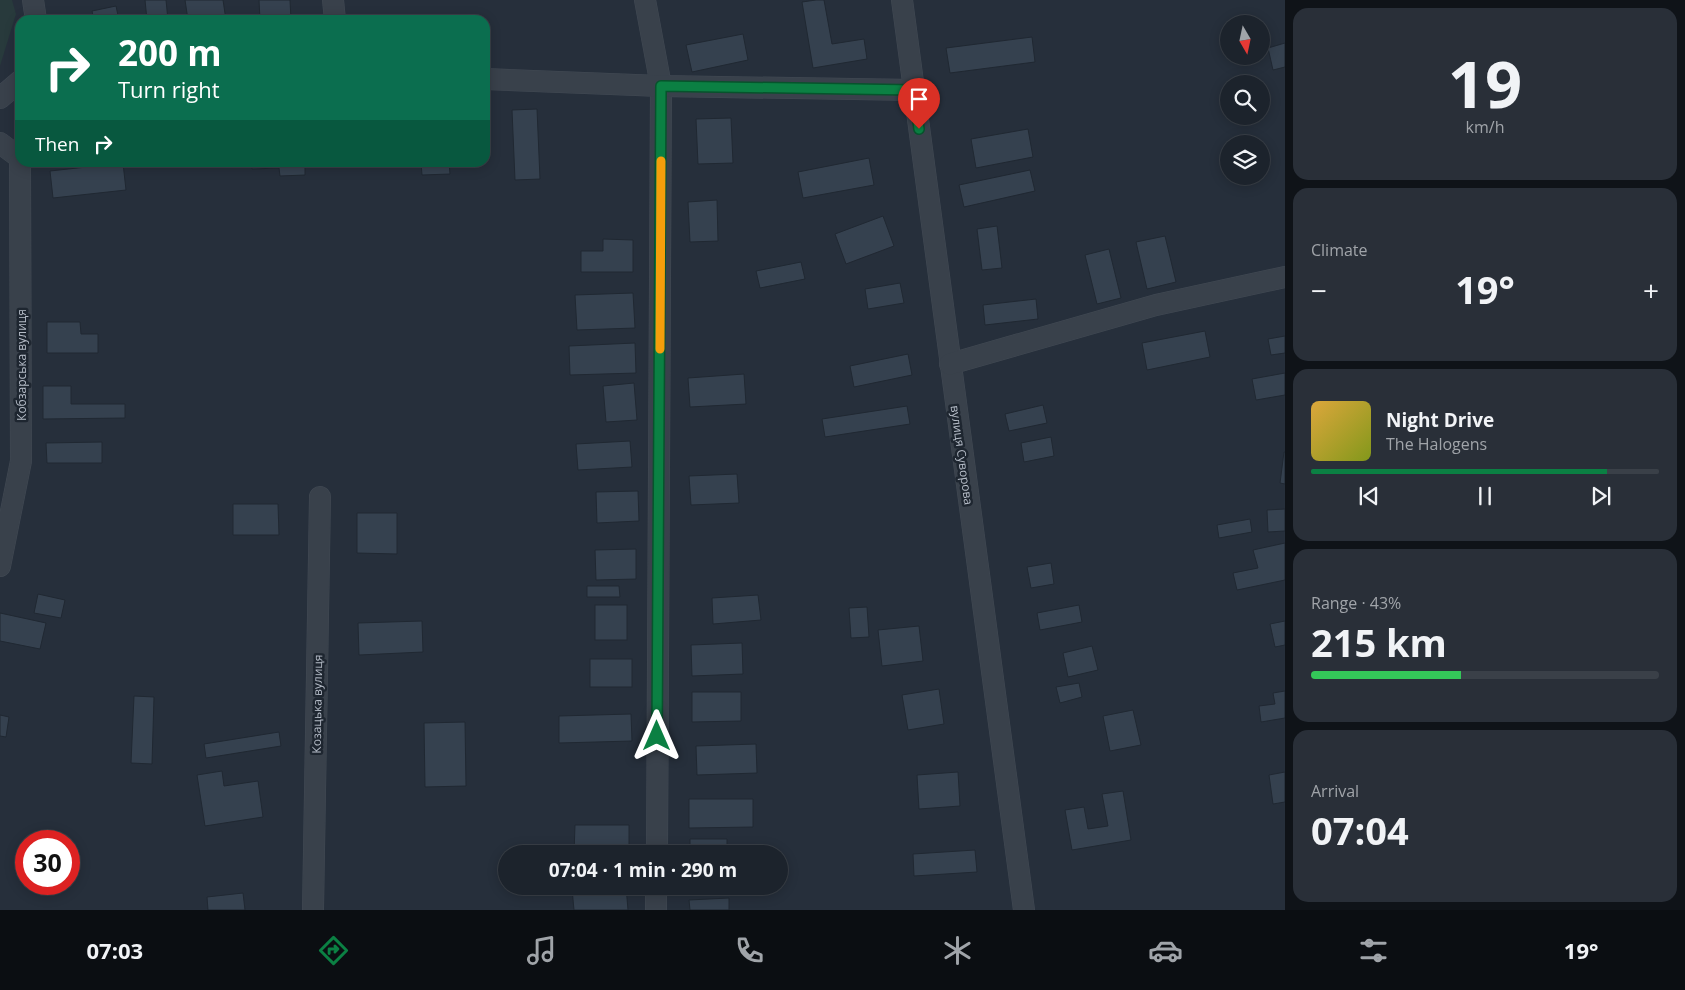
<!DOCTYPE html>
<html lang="en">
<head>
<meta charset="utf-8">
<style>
	:root { --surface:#1c232c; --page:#292f38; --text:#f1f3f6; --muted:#a0a4a9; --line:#3a4048; --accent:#0b8043 }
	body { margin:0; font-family:"Open Sans",sans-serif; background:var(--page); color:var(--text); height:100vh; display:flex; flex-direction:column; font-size:19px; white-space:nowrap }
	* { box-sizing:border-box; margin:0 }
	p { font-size:16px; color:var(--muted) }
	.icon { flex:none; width:28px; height:28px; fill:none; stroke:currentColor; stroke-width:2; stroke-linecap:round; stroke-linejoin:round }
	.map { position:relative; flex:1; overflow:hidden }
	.details { display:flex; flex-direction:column; gap:8px; padding:8px; background:#0f1318; width:400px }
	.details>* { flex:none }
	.guide { position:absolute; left:15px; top:15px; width:475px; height:152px; border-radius:15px; box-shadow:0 2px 12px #0003,0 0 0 1px var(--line); background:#0b6e4f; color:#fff; overflow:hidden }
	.needle { width:32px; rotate:171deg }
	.buttons { position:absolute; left:1220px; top:15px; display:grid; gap:10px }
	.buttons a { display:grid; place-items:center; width:50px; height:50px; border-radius:50%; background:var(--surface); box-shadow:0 2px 12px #0003,0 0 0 1px var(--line); font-size:25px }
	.speed { position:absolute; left:15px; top:830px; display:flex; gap:10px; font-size:25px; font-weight:700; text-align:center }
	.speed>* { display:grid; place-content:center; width:65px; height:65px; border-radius:50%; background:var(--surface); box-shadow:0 2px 12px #0003,0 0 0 1px var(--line); line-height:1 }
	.speed .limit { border:8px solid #d22; background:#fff; color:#111 }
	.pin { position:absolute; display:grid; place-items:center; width:42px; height:42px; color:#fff; margin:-51px -21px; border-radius:50% 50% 50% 0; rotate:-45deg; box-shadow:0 0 5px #0007 }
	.pin .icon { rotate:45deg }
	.me { position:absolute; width:55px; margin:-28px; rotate:0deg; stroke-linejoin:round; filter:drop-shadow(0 0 4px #0008) }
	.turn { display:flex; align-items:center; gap:18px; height:105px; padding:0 20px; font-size:22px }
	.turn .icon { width:65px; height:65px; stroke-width:2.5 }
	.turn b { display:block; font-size:35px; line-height:42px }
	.then { display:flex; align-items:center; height:48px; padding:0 20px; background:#0003; gap:10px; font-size:19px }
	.big { font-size:38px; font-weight:700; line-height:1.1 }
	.details .tile { flex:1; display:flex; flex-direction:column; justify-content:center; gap:8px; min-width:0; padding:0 18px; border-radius:15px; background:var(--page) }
	.details .dial { align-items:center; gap:0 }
	.dial b { font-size:65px; line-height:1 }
	.song { display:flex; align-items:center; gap:15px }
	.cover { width:60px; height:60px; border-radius:8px; background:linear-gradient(135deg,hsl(40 70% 55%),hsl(70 70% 35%)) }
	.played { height:5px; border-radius:2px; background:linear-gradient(90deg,var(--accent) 85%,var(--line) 85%) }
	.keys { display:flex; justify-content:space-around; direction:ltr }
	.heat { display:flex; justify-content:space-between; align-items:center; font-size:28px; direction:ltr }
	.charge { height:8px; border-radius:4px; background:linear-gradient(90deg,#34c759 43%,var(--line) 0) }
	.trip { position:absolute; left:498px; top:845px; width:290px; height:50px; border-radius:25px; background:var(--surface); box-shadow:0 2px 12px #0003,0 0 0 1px var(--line); font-weight:700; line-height:50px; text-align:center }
	.menu { display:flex; height:80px; justify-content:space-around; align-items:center; background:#0b0e12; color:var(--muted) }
	.menu .icon { width:35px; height:35px }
	.menu .selected { color:var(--accent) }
	.menu b { font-size:22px; color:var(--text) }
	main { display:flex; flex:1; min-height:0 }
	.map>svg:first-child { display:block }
	.green { fill:#283a3c }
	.building { fill:#35414f; stroke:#202832 }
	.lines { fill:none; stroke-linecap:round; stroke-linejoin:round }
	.minor-casing { stroke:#424a54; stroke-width:22 }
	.minor { stroke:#39414b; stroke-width:21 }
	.route-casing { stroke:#07532c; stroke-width:12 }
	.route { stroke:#0b8043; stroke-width:9 }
	.slow { stroke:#f59e0b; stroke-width:9 }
	.labels { text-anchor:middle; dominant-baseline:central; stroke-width:5; stroke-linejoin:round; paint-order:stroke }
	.street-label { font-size:12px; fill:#b5bcc7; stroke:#1e2630 }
</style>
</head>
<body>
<main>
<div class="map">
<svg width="1285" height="910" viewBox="0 0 1285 910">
	<rect width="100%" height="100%" fill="#262f3b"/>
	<path class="green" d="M0,0h12l4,14 -16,52z"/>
	<g class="building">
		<path d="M145,0h21l2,20h-21z"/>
		<path d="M185,0h38l3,20h-38z"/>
		<path d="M259,0h31l1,20h-31z"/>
		<path d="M816,0h8l8,44 32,-5 3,20 -54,9 -11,-66z"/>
		<path d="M116,6l3,14h-25l-2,-9z"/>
		<path d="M743,34l5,26 -56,12 -6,-27z"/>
		<path d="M1032,37l3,25 -85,11 -4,-25z"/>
		<path d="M1285,43v24l-12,3 -5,-22z"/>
		<path d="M537,109l3,70 -25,1 -3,-70z"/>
		<path d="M731,118l2,45 -35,1 -2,-45z"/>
		<path d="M1028,129l5,28 -57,11 -5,-29z"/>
		<path d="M869,158l5,27 -71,13 -5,-26z"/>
		<path d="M252,162h53v13l-25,1 -1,-8 -27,1z"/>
		<path d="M421,162h28l1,12 -28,1z"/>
		<path d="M123,163l3,27 -73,8 -3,-27z"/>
		<path d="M1030,170l5,21 -71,16 -5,-22z"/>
		<path d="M717,200l1,41 -28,1 -2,-40z"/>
		<path d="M883,216l11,30 -48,18 -11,-30z"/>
		<path d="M997,226l5,42 -20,2 -5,-41z"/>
		<path d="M1165,236l11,46 -29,7 -11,-47z"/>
		<path d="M603,239l30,1v32h-52v-21h22z"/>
		<path d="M1109,249l12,49 -24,6 -12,-49z"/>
		<path d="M801,262l4,17 -45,9 -4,-17z"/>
		<path d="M900,283l4,20 -36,6 -3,-20z"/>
		<path d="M633,293l2,35 -58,2 -2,-35z"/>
		<path d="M1036,299l2,20 -53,6 -2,-20z"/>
		<path d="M47,322h33l1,12h17v19h-51z"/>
		<path d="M1205,331l5,26 -63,13 -5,-27z"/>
		<path d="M1285,336v17l-14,2 -3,-16z"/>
		<path d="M635,343l1,30 -66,2 -1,-29z"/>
		<path d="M908,354l4,21 -58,12 -4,-21z"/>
		<path d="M1285,373v22l-29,5 -4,-21z"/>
		<path d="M744,374l2,30 -56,3 -2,-29z"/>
		<path d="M634,383l3,37 -31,2 -3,-36z"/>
		<path d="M43,386h28v18h54v14l-82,1z"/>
		<path d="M1043,405l4,18 -38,8 -4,-17z"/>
		<path d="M907,406l3,18 -85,13 -3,-18z"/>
		<path d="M1051,437l3,19 -30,6 -3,-19z"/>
		<path d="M630,441l2,26 -54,3 -2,-26z"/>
		<path d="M102,442v21h-55l-1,-20z"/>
		<path d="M1284,452h1v32l-5,-1z"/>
		<path d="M737,474l2,29 -48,2 -2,-29z"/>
		<path d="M638,491l1,30 -42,2 -1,-31z"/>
		<path d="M233,504h45l1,31h-46z"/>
		<path d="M1285,509v22l-17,1 -1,-22z"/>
		<path d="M357,513h40v41l-40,-1z"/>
		<path d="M1250,519l2,13 -33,6 -2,-13z"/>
		<path d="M1285,543v37l-48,10 -4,-17 25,-5 -5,-18z"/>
		<path d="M636,549v30l-40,1 -1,-30z"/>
		<path d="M1051,563l3,21 -23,4 -4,-21z"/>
		<path d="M587,586h32l1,11h-33z"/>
		<path d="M38,594l27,6 -4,18 -27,-5z"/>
		<path d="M758,595l3,25 -48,4 -1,-26z"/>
		<rect x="595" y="605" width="32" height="35"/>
		<path d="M1079,605l3,17 -42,8 -3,-17z"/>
		<path d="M867,607l2,30 -18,1 -2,-30z"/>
		<path d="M0,613l46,10 -6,26 -40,-8z"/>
		<path d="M422,621l1,31 -64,3 -1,-32z"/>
		<path d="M1285,621v24l-10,2 -5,-23z"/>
		<path d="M919,626l4,35 -41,5 -4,-36z"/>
		<path d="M742,643l1,31 -51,2 -1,-31z"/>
		<path d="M1092,646l6,24 -30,7 -5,-24z"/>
		<rect x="590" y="659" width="42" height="28"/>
		<path d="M1079,683l3,14 -22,6 -4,-16z"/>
		<path d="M939,689l5,35 -36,6 -6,-35z"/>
		<path d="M1285,691v27l-24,4 -2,-16 16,-2 -2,-11z"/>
		<path d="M692,692h49v29l-49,1z"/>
		<path d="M134,696l20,1 -2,67 -21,-1z"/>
		<path d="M1133,710l8,35 -31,6 -7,-35z"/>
		<path d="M631,714l1,27 -73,2v-27z"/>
		<path d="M0,715l9,2 -3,20 -6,-1z"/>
		<path d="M465,722l1,64 -41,1 -1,-64z"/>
		<path d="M279,732l2,14 -75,12 -2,-14z"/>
		<path d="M756,744l1,29 -60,2 -1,-29z"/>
		<path d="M222,771l2,15 34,-5 5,36 -58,9 -8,-51z"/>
		<path d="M958,772l2,34 -41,3 -2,-34z"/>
		<path d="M1285,772v30l-12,2 -4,-29z"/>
		<path d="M1123,791l8,49 -59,10 -7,-40 19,-3 4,22 20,-3 -6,-32z"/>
		<path d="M689,799h64v28l-64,1z"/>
		<path d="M575,825h54v29h-55z"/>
		<path d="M690,839h37v15h38h-75z"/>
		<path d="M975,850l2,22 -63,4 -1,-22z"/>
		<path d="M608,886h18l2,24h-54l-2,-21z"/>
		<path d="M243,893l2,17h-37l-1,-13z"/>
		<path d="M729,898v12h-39l-1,-10z"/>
	</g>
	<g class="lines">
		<g class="minor-casing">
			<g id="minor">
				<path d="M33,0l3,20"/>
				<path d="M333,0l2,20"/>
				<path d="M645,0l16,86 -4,768"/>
				<path d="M902,0l122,910"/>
				<path d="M485,79l176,7 253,4"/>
				<path d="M0,98l20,-17"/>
				<path d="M0,143l20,15"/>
				<path d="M950,364l206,-59 129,-28"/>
				<path d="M0,566l21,-105 -1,-299"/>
				<path d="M313,910l7,-413"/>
				<path d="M656,910v-24"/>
			</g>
		</g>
		<use href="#minor" class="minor"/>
	</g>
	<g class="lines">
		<g class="route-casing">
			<path id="route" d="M657,736l4,-650 253,4 5,39"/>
		</g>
		<use href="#route" class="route"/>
		<path class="slow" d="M660,349l1,-188"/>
	</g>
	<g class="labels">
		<g class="street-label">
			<text transform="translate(21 365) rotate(-90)">Кобзарська вулиця</text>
			<text transform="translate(962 455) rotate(82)">вулиця Суворова</text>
			<text transform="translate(317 704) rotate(-89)">Козацька вулиця</text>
		</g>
	</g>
</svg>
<div class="buttons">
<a><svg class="needle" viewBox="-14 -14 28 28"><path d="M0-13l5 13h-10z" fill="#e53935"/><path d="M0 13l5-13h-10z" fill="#a0a4a9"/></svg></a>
<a><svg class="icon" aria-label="search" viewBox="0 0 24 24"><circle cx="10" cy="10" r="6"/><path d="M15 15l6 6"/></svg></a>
<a><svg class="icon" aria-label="layers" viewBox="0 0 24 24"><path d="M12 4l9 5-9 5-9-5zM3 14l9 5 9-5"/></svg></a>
</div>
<div class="speed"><div class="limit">30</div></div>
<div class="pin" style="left:919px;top:129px;background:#d93025"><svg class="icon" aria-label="arrive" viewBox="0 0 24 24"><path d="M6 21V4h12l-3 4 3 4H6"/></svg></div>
<svg class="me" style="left:657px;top:736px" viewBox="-20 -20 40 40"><path d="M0-17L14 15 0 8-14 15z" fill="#0b8043" stroke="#fff" stroke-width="4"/></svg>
<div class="trip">07:04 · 1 min · 290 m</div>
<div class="guide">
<div class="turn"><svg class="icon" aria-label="right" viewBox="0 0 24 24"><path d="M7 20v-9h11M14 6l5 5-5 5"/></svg><div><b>200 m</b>Turn right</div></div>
<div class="then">Then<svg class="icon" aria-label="right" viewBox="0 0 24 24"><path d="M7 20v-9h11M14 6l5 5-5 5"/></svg></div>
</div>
</div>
<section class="details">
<div class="tile dial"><b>19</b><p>km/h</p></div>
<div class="tile"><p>Climate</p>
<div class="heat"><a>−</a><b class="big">19°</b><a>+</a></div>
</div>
<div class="tile">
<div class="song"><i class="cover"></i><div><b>Night Drive</b><p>The Halogens</p></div></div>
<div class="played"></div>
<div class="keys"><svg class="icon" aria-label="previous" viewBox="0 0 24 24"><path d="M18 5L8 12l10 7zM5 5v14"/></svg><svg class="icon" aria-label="pause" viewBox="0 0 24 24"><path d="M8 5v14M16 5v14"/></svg><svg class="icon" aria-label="next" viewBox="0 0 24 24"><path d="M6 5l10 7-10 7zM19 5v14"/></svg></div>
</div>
<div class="tile"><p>Range · 43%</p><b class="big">215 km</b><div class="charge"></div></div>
<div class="tile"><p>Arrival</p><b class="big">07:04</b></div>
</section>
</main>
<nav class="menu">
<b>07:03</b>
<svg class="icon selected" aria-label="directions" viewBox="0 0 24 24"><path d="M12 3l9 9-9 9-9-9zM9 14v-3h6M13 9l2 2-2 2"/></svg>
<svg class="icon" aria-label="music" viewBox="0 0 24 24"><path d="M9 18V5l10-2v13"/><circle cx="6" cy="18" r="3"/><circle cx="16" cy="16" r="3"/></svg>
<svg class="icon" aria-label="phone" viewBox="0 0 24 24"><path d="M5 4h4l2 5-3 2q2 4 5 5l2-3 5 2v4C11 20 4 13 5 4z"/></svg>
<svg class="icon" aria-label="climate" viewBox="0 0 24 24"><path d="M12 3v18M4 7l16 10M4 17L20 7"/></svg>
<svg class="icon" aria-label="car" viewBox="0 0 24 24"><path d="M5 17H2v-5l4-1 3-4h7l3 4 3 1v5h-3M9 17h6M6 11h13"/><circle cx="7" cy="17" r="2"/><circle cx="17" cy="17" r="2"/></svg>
<svg class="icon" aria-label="filters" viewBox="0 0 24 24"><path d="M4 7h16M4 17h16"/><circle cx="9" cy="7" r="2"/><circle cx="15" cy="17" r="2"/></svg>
<b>19°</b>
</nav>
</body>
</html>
